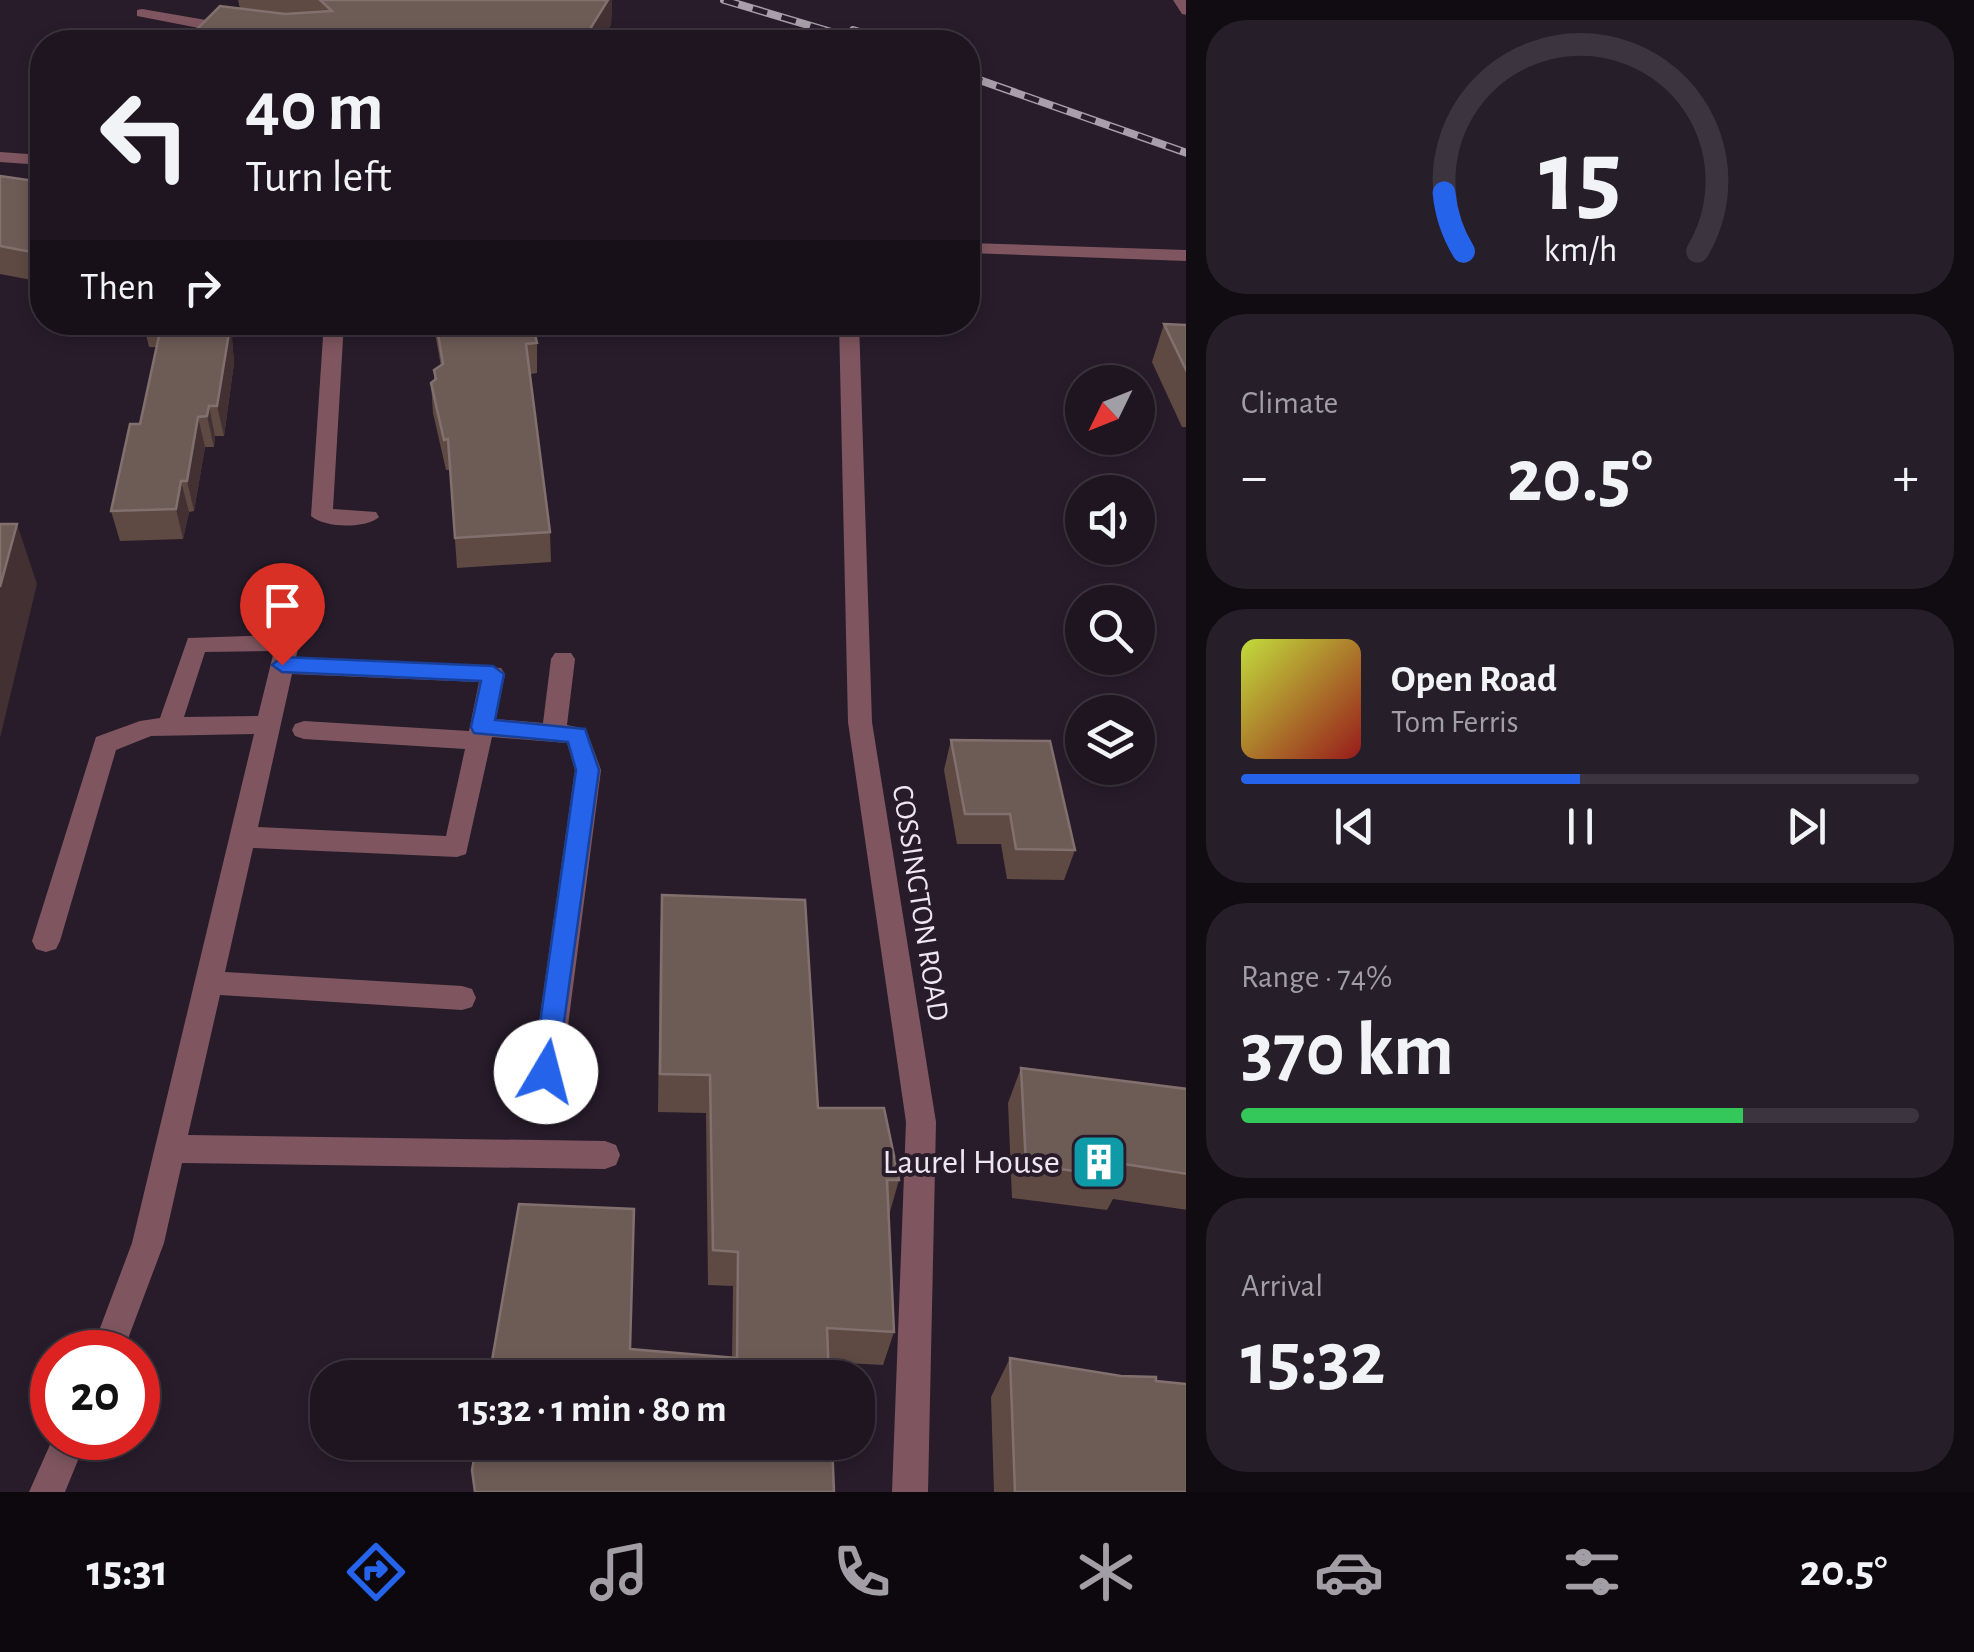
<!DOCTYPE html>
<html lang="en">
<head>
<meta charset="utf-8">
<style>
	:root { --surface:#1e1520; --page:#261e29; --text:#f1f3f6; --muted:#a19fa5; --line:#3c343e; --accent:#2563eb }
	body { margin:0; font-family:"Alegreya Sans",sans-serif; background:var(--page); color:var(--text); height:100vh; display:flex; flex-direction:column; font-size:38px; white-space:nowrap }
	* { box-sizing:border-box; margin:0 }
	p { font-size:32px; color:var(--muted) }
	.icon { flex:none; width:55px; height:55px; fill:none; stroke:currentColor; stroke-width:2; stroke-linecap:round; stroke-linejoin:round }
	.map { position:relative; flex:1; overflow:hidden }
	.side { display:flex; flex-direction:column; gap:20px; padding:20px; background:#100c12; width:788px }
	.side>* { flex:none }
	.guide { position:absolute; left:30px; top:30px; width:950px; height:305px; border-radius:40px; box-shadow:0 5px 15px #0003,0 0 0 2px var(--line); background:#1e1520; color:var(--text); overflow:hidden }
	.needle { width:65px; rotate:227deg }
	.buttons { position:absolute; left:1065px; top:365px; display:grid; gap:20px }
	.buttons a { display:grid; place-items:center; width:90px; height:90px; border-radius:50%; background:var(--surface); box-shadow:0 5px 15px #0003,0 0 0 2px var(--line); font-size:50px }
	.speed { position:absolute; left:30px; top:1330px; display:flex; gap:20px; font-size:50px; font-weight:700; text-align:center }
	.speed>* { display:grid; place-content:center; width:130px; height:130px; border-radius:50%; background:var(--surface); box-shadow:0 5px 15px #0003,0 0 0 2px var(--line); line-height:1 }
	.speed .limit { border:15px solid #d22; background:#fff; color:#111 }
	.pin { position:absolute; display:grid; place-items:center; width:85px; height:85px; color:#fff; margin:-102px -42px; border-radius:50% 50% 50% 0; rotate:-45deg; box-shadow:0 0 10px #0007 }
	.pin .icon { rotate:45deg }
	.me { position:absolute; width:110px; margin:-55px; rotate:8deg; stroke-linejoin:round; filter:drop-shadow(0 0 8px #0008) }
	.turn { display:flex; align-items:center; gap:35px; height:210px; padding:0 50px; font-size:45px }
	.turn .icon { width:130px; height:130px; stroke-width:2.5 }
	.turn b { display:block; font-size:70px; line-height:85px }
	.then { display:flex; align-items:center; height:95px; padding:0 50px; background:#0003; gap:20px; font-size:38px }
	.big { font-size:75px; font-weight:600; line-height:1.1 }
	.side .tile { flex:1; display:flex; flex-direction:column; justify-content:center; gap:15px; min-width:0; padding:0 35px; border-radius:40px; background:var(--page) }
	.side .dial { align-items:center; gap:0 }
	.dial svg { height:260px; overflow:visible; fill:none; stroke:var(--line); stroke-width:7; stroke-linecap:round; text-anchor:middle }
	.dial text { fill:var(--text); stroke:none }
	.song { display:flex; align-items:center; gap:30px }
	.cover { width:120px; height:120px; border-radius:15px; background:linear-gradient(135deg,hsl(70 70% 55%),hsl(0 70% 35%)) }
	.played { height:10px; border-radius:5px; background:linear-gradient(90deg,var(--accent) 50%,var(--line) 50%) }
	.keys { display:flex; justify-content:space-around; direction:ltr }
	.heat { display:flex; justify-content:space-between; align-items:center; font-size:55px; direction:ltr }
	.charge { height:15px; border-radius:8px; background:linear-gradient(90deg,#34c759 74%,var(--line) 0) }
	.trip { position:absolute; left:310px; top:1360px; width:565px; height:100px; border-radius:40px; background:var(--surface); box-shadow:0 5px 15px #0003,0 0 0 2px var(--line); font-weight:600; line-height:100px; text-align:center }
	.menu { display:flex; height:160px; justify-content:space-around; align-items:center; background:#0c080d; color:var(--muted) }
	.menu .icon { width:70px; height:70px }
	.menu .selected { color:var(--accent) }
	.menu b { font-size:45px; color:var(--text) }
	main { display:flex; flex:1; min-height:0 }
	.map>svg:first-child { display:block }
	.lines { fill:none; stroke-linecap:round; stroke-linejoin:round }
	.service { fill:#7f565f; fill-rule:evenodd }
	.minor { fill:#7f565f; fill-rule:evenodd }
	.tertiary { fill:#7f565f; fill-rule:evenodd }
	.rail-casing { stroke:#a89faa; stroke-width:8 }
	.rail { stroke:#281c2b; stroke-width:5; stroke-dasharray:15; stroke-linecap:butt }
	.wall { fill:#5e4a43 }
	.shaded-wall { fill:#423032 }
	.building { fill:#6d5b56; stroke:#82706e; stroke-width:2.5 }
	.route { fill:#2563eb; stroke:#184099; stroke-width:2.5 }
	.labels { text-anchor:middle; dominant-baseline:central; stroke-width:8; stroke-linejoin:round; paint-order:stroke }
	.street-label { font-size:30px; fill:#eee6f0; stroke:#281c2b }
	.near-poi-label { font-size:35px; fill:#eee6f0; stroke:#281c2b; text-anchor:end }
</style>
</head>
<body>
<main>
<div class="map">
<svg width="1187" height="1492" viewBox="0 0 1187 1492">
	<rect width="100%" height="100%" fill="#281c2b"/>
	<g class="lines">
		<g class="service">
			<path d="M291,620l12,8 -7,29 205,11 4,6 -9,45 47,4 8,-64 4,-6h16l4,6 -8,66 19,4 15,41 -39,302 -5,9 -10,4 -10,-4 -5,-9 43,-302 -8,-27 -75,-6 -26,117 -9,3 -204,-9 -28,124 237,14 10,3 4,9 -4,9 -10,3 -242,-15 -32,140 417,6 11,4 4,10 -4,10 -11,4 -423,-6 -18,80 -41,109h-32l41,-109 122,-509 -103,2 -35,14 -56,191 -4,8 -10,3 -10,-3 -4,-8 64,-204 44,-16 20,-3 28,-80 90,-3 5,-13zM274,651l-16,65 -74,1 21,-65zM292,674l187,8 -10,49 -165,-10 -9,3 -3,6 3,6 9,3 161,10 -19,87 -188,-9z"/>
			<path d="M53,1438h34l-22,54h-36z"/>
		</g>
		<g class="minor">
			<path d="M142,9l93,16 8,5 -8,5 -98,-19v-6z"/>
			<path d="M0,152l42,3v10l-42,-3z"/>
			<path d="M968,243l219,7v11l-219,-8z"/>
			<path d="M324,322h20l-11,187 43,3 3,5c-13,12 -55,11 -68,-1z"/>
			<path d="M839,322h20l13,400 64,400 -8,370h-36l14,-370 -58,-400z"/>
		</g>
		<path class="tertiary" d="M1173,0h14v15l-5,-1z"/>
		<g class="rail-casing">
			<g id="rail">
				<path d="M724,0l141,42"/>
				<path d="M853,30l39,12"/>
				<path d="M968,76l219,77"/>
			</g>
		</g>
		<use href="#rail" class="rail"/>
	</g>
	<g class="wall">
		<path d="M238,0h374l-1,25 -427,17 56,-33z"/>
		<path d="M0,176l42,6v100l-42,-8z"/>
		<path d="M143,322h92l-3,17 2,24 -10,73h-9l-1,11h-9l-11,64 -5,1 -6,27 -63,2 -9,-30 29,-87 17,-77h-8z"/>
		<path d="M433,322h99l5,21v30l-7,1 20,158 1,30 -94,6 -7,-98h-4l-13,-57 -2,-30 3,-3v-10l7,-4z"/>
		<path d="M1164,324l23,1v102h-5l-30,-65z"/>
		<path d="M951,740l124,110 -11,30 -57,-1 -6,-35h-44l-13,-74z"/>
		<path d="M662,895l156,213 81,72 -10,35 5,117 -11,33 -54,-3v16l-199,-29 102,9 1,-72 -25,-1 -2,-172 -48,-1 2,-177z"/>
		<path d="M1021,1068l166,21v121l-74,-11 -6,11 -95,-12 -4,-95z"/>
		<path d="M1010,1358l146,23 31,111h-193l-3,-95z"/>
	</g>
	<g class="shaded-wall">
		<path d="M608,0h4l-1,25 -10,17h-19z"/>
		<path d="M224,322h11l-3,17 2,24 -10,73 -7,-30z"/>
		<path d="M209,406l6,30 -1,11 -7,-31z"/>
		<path d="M198,417l7,30 -11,64 -7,-30z"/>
		<path d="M181,481l8,31 -6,27 -7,-30z"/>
		<path d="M17,524l20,60 -37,154v-151z"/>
	</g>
	<g class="building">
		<path d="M320,0h288l-26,42h-398l36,-36 65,8 47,-3z"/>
		<path d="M0,176l42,6v72l-42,-8z"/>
		<path d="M162,322h66l1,11 -12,73h-8l-2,10 -9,1 -11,64h-6l-5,28 -65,2 19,-87h10z"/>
		<path d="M436,322h96l5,21 -11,1 24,188 -95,6 -7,-99 -4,1 -13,-57 5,-4 -2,-9 9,-6z"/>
		<path d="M1164,324l23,1v47z"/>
		<path d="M0,524h17l-17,63z"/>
		<path d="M951,740l99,1 25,109 -59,-1 -6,-35h-45z"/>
		<path d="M662,895l143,5 13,208h66l15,72h-12l7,152 -67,-4 2,50h-340l30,-174 115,5 -4,140 107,9 1,-106 -25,-2 -3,-175 -50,-1z"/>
		<path d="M1021,1068l166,21v85l-63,-10v13l-98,-12z"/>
		<path d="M1010,1358l111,18 35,1v4l31,3v108h-172z"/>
		<path d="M477,1442h355l2,50h-359l-3,-22z"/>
	</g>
	<path class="route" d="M282,657l211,9 11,8 -9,46 90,9 14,41 -43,310 -10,3 -9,-3 -4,-8 43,-302 -8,-28 -94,-9 -3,-6 10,-46 -199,-9 -10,-7z"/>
	<defs>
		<g id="building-square" transform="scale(2.875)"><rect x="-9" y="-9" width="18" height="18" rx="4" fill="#0f9aa8" stroke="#281c2b"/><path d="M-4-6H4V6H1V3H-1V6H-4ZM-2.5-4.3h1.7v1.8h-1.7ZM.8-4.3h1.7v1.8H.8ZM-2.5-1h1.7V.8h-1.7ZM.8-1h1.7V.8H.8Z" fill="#fff"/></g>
	</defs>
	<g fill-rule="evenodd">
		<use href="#building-square" x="1099" y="1162"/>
	</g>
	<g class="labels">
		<g class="street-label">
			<text transform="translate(920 903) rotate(81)">COSSINGTON ROAD</text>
		</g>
		<g class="near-poi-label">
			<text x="1060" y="1162">Laurel House</text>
		</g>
	</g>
</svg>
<div class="buttons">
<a><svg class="needle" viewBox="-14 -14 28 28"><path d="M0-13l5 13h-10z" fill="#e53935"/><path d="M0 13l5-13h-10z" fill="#a19fa5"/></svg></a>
<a><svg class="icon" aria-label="sound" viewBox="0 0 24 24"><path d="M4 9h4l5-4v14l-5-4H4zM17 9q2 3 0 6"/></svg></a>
<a><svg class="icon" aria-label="search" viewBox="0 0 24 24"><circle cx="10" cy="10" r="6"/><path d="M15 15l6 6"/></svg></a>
<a><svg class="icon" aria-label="layers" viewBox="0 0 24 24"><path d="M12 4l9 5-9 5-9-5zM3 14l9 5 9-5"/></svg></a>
</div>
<div class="speed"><div class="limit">20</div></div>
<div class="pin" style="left:282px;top:665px;background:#d93025"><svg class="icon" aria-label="arrive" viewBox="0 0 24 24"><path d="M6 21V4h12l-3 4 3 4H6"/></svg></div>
<svg class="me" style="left:546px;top:1072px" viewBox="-20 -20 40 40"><circle r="19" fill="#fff"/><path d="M0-13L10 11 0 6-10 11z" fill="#2563eb"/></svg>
<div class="trip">15:32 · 1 min · 80 m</div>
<div class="guide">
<div class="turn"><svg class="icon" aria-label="left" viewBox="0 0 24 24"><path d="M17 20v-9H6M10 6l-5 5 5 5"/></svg><div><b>40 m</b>Turn left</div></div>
<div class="then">Then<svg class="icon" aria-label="right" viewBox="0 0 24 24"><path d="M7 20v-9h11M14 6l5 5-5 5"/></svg></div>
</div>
</div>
<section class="side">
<div class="tile dial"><svg viewBox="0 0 100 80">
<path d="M14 69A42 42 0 1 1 86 69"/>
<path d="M14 69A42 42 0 0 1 8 51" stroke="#2563eb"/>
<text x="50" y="56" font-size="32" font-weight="700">15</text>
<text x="50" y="72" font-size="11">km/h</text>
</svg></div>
<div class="tile"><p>Climate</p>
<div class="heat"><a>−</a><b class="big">20.5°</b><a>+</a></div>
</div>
<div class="tile">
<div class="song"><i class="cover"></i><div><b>Open Road</b><p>Tom Ferris</p></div></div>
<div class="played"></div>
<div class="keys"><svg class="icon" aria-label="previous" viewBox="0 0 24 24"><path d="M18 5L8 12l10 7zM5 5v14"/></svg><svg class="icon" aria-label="pause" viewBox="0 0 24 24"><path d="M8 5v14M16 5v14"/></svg><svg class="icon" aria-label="next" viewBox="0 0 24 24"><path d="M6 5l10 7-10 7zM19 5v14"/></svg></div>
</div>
<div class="tile"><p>Range · 74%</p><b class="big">370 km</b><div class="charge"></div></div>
<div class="tile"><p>Arrival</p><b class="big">15:32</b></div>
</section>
</main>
<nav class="menu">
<b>15:31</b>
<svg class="icon selected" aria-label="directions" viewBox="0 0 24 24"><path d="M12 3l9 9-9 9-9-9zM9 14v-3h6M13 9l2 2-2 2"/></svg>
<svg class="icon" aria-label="music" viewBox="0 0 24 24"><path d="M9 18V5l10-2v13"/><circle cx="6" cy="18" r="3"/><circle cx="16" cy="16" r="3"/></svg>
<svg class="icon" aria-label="phone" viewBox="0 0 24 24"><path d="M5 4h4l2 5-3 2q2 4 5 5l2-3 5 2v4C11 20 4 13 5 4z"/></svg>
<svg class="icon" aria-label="climate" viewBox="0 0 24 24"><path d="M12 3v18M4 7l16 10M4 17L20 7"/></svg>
<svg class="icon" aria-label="car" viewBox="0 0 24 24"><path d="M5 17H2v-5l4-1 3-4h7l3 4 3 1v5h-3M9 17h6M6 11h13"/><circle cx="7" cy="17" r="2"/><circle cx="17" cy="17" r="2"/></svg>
<svg class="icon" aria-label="filters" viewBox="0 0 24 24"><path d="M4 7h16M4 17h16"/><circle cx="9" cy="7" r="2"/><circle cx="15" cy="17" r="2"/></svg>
<b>20.5°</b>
</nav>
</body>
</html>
